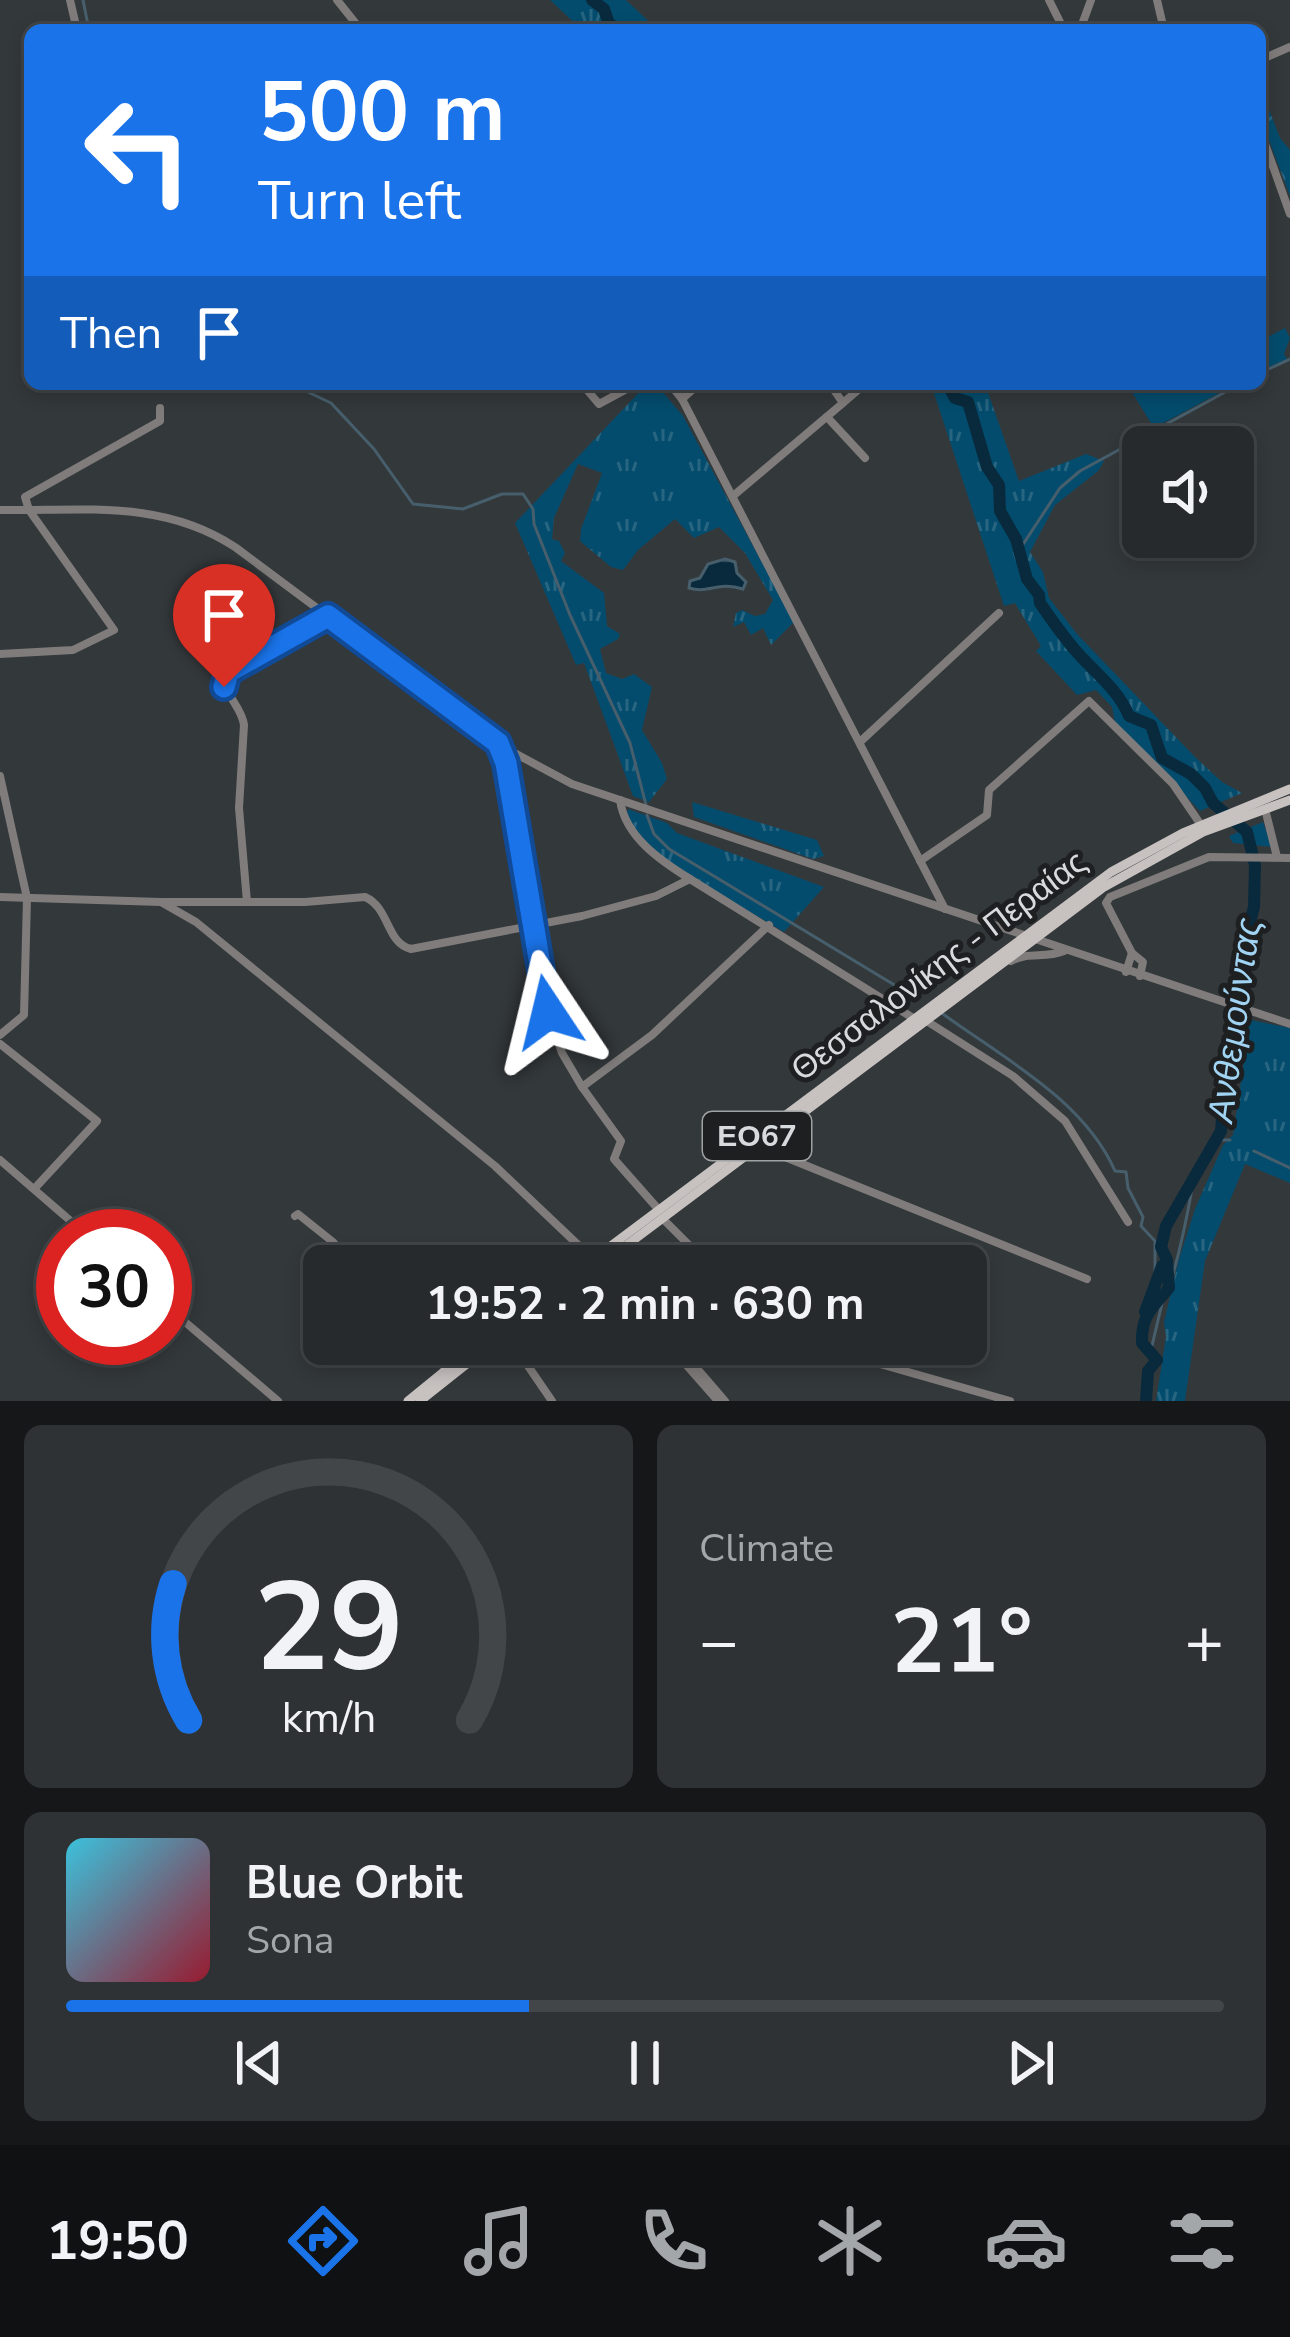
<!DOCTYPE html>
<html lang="en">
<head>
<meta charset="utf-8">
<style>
	:root { --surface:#262a2c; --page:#2e3234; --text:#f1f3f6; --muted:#a4a7a9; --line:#424648; --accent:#1a73e8 }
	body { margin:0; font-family:"Nunito Sans",sans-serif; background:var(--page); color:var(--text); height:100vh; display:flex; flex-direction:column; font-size:45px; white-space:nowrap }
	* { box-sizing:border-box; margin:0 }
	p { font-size:39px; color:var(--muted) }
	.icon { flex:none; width:66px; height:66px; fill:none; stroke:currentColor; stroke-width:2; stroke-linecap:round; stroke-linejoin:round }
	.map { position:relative; height:1401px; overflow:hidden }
	.drawer { display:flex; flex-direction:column; gap:24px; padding:24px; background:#151718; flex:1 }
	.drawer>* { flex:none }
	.banner { position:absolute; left:24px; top:24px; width:1242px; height:366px; border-radius:18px; box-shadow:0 6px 18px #0003,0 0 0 3px var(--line); background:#1a73e8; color:#fff; overflow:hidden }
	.fabs { position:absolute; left:1122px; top:426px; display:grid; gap:24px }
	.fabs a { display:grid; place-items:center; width:132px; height:132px; border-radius:18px; background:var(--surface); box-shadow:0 6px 18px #0003,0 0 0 3px var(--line); font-size:60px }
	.speed { position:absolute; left:36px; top:1209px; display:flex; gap:24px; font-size:60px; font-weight:700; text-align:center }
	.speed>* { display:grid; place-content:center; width:156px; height:156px; border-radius:50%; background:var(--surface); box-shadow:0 6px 18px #0003,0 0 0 3px var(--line); line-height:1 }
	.speed .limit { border:18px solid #d22; background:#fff; color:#111 }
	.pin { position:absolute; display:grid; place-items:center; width:102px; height:102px; color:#fff; margin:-123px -51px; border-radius:50% 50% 50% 0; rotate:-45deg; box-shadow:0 0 12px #0007 }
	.pin .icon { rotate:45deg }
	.me { position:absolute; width:132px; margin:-66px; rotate:350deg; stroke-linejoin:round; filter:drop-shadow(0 0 9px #0008) }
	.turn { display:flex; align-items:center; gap:42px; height:252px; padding:0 36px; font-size:54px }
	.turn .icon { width:156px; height:156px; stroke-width:2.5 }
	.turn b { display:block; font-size:84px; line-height:102px }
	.then { display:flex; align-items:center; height:114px; padding:0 36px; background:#0003; gap:24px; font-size:45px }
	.big { font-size:90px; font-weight:700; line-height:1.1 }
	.drawer .tile { flex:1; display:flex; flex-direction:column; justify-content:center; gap:18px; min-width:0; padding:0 42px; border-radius:18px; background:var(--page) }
	.drawer .dial { align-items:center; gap:0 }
	.dial svg { height:312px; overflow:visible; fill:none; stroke:var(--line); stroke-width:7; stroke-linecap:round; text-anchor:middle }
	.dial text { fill:var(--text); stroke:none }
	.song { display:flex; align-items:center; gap:36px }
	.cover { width:144px; height:144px; border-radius:18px; background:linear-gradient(135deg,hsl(190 70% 55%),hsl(350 70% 35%)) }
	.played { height:12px; border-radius:6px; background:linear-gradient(90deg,var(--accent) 40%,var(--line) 40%) }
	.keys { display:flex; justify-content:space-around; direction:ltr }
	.heat { display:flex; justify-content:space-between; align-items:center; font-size:66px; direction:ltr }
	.drawer .tiles { flex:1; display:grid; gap:24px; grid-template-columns:1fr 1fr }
	.tile:last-child { grid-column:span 2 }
	.trip { position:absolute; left:303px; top:1245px; width:684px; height:120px; border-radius:18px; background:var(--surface); box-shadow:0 6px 18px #0003,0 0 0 3px var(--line); font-weight:700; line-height:120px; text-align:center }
	.menu { display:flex; height:192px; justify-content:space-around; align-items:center; background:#0f1112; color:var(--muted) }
	.menu .icon { width:84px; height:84px }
	.menu .selected { color:var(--accent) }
	.menu b { font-size:54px; color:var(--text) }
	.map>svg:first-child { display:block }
	.grass { fill:url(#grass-tufts) }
	.park { fill:url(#park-crowns) }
	.pitch { fill:#044c6d }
	.water { fill:url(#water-ripples); stroke:#475f6c; stroke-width:3 }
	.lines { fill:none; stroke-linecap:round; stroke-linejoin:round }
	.stream { stroke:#475f6c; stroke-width:3 }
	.river { stroke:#092a3c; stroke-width:12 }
	.minor { stroke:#807c7c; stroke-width:8 }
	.major { stroke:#c7c1c0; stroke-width:9 }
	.route-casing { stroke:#114b97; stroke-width:30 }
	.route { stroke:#1a73e8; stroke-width:21 }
	.labels { text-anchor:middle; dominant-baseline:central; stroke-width:10; stroke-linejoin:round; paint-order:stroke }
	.shield { fill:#1d1f20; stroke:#a0a3a4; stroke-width:3 }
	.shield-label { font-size:30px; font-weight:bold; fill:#d8dbdd }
	.street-label { font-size:33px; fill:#d8dbdd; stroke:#1d1f20 }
	.water-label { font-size:36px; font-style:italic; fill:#a1d3f3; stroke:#1d1f20 }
</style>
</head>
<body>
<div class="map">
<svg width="1290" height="1401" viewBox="0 0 1290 1401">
	<defs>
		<pattern id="grass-tufts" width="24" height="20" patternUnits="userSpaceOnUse" patternTransform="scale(3)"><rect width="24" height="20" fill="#044c6d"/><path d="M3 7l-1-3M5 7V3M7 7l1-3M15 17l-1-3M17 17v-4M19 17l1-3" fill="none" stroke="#286581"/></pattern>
		<pattern id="park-crowns" width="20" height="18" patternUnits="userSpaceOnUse" patternTransform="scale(3)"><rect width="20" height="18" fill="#044c6d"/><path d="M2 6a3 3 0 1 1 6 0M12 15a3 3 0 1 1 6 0" fill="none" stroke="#286581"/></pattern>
		<pattern id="water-ripples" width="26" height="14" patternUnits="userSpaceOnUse" patternTransform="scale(3)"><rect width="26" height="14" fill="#092a3c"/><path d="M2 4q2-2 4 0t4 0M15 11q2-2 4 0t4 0" fill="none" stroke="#2c4858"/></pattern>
	</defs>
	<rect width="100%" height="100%" fill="#33383b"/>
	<g class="grass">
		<path d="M550,0h76l32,30h-76z"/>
		<path d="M647,384h9l27,32 111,206 -23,23 -8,-17 -12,7 -7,-13 -11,5 3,-14 6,-3 13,6 10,-2 8,-14 -28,-47 -26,-26 -25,11 -19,-19 -37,31 -15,20 -12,-3 -31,-26 1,-12 21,-56 -24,-9 -24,54 -2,21 7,2 6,12 -4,8 43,32 3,33 13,8 -2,5 -18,10 6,24 16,6 12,-5 18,13 -10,43 20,33 5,16 -18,23 -16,-6 -49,-133 -8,2 -61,-142z"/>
		<path d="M931,384h54l34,97 67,-27 18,7 -6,10 -43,34 -25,47 13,20 6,26 28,36 118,123 27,25 20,11 -42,18 -85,-89 -3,-15 -16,-17 -19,5 -41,-44 5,-5 -26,-43 -11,3z"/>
		<path d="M692,802l125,38 7,16 -11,3 -119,-42z"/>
		<path d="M628,809l39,14 10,10 147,54 -40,45c-53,-33 -123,-61 -158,-115z"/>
		<path d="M1263,822l9,25 -39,-4 -4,-7z"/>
		<path d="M1246,1019l44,9v155l-45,-19 -40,97 -20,140h-29l10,-64 -2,-15 15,-63 16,-50 28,-64 10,-10 10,-67z"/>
	</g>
	<path class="park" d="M1260,86l20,52 10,12v46l-30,-80z"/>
	<g class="pitch">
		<path d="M1285,328l5,10 -6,16 3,5 -27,12v-30z"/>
		<path d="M1127,384h109l-82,44z"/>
	</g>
	<path class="water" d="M725,559l10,3 2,11 9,9 -3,7c-26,-8 -33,5 -54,-1l1,-7 10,-3 8,-14z"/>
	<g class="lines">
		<g class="stream">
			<path d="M83,0l6,30"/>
			<path d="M1260,373l30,-14"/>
			<path d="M291,384l40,19 43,46 39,55 50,5 39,-15h21l10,15 1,15 36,91 60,128 16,62"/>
			<path d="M1018,552l42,-64 20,-17 160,-87"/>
			<path d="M647,815l7,19 15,15 242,146"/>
			<path d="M943,1014c60,44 141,86 172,157l11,1 2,16 15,29 -2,9 14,15v40"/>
			<path d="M1218,1140h12"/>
			<path d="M1254,1151l36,17"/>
			<path d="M1169,1288c11,-36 18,-70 24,-105"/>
			<path d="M1151,1350l13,-55"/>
		</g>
		<g class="river">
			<path d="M592,0l12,9 5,15 14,6"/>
			<path d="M947,384l8,14 13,4 19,65 12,18 1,26 16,28 11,40 12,16 1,8c11,16 22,32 35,47 19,22 43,39 54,66l22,9 11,33 29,16 14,14 8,15 34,29 8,33 -1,42 -10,39 2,16 -4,14 -2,58 -14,37 -5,60 -55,95 -5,21 6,13 2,28c-16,19 -28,27 -27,55l15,17 -9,11 -2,30"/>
			<path d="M1145,1312l17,-46"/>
		</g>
		<g class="minor">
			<path d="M70,0l7,30"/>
			<path d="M337,0l24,30"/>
			<path d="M1049,0l15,30"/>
			<path d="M1157,0l7,30"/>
			<path d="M1080,30l11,-30"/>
			<path d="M1198,30v-1"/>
			<path d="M1260,60l30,-13"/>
			<path d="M1260,130l30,84"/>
			<path d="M582,384l17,20 37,-20"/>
			<path d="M670,384l12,15 263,510"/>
			<path d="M682,399l17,-15"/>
			<path d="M844,402l21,-18"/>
			<path d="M827,417l38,41"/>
			<path d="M733,496l110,-93 -13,-19"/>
			<path d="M0,510c84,1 162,-11 235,37l270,201 67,36 718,240"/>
			<path d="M0,654l73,-4 41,-20 -85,-120 -4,-13 135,-76v-13"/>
			<path d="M861,741l138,-128"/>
			<path d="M499,744l7,19 42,249 14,41 20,34"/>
			<path d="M0,776l27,122 -3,117 -24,20"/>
			<path d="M1265,809l12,48"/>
			<path d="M920,861l67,-46 2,-25 100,-89 84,83 28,41"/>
			<path d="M690,879l223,139"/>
			<path d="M0,897l161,5 35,20 299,244 99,94"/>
			<path d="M163,902h142l60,-5c25,11 21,46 46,52l171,-33 74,-20 34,-17c-29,-18 -65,-42 -70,-79"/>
			<path d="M247,902l-8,-94 5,-83c-2,-18 -20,-30 -20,-48l104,-62"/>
			<path d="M1132,953l11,9 -3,14"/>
			<path d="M1011,961c18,-10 33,-2 53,-10"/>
			<path d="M1126,972l6,-19 -26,-50 4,-6 99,-40 81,1"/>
			<path d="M925,1020l88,56 52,45 63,101"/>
			<path d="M0,1044l97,77 -62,67"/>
			<path d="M760,1143l10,8 317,128"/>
			<path d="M0,1160l88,76"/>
			<path d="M659,1210l-45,-51 7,-18 -39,-54 70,-52 117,-110"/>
			<path d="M295,1216l3,-2 35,28 20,24"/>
			<path d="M662,1218l48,48"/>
			<path d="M165,1305l113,96"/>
			<path d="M419,1344l27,24"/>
			<path d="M513,1344l39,57"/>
			<path d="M668,1344l50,57"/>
			<path d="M676,1344l49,57"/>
			<path d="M810,1344l200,57"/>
		</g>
		<g class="major">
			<path d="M584,1266l527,-394 72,-39 107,-44"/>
			<path d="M599,1266l505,-379 99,-55 87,-32"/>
			<path d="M408,1401l70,-57"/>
			<path d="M420,1401l72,-57"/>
		</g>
	</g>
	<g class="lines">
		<g class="route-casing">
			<path id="route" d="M224,687l4,-15 100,-56 170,127 8,20 42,249"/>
		</g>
		<use href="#route" class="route"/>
	</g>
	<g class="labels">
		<rect class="shield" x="703" y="1112" width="108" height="48" rx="9"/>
		<g class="shield-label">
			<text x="757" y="1136">ΕΟ67</text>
		</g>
		<g class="street-label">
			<text transform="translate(939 966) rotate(-37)">Θεσσαλονίκης - Περαίας</text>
		</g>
		<g class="water-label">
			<text transform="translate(1235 1020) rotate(-82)">Ανθεμούντας</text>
		</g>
	</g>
</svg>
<div class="fabs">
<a><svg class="icon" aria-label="sound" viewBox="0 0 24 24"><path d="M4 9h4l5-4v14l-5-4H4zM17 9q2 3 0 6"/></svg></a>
</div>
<div class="speed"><div class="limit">30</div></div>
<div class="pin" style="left:224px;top:687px;background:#d93025"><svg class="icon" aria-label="arrive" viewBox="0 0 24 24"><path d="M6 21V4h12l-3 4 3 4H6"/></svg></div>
<svg class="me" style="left:548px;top:1012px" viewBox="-20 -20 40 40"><path d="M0-17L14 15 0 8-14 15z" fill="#1a73e8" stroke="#fff" stroke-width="4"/></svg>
<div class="trip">19:52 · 2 min · 630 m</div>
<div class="banner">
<div class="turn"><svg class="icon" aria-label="left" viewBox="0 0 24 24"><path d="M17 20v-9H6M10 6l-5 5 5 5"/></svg><div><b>500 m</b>Turn left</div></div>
<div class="then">Then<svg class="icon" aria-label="arrive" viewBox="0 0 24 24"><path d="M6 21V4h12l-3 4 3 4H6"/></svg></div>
</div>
</div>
<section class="drawer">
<div class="tiles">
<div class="tile dial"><svg viewBox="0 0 100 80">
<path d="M14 69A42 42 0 1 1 86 69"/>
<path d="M14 69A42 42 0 0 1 10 34" stroke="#1a73e8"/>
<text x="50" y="56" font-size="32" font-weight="700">29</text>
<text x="50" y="72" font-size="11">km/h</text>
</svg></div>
<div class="tile"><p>Climate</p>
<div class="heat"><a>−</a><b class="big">21°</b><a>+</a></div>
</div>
<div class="tile">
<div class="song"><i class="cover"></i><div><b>Blue Orbit</b><p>Sona</p></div></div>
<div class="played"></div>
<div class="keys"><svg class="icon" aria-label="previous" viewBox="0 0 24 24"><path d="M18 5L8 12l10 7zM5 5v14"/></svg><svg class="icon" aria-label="pause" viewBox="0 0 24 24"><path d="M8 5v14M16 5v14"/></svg><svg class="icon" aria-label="next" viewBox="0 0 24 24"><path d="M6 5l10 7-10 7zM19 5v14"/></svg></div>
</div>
</div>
</section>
<nav class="menu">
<b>19:50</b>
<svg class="icon selected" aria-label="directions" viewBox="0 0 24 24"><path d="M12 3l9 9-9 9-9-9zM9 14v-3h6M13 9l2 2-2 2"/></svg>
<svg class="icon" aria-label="music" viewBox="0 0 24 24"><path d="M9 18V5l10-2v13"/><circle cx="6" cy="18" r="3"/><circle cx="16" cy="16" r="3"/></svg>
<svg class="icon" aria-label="phone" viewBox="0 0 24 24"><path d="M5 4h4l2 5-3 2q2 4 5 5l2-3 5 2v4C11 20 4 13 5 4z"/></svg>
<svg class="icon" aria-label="climate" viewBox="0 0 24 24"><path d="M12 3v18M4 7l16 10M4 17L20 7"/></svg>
<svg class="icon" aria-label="car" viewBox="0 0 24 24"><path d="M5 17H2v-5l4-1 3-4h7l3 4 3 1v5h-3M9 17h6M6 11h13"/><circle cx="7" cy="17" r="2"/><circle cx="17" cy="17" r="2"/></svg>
<svg class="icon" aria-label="filters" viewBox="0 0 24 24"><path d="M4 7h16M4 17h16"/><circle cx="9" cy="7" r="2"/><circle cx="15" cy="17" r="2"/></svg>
</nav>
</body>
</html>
